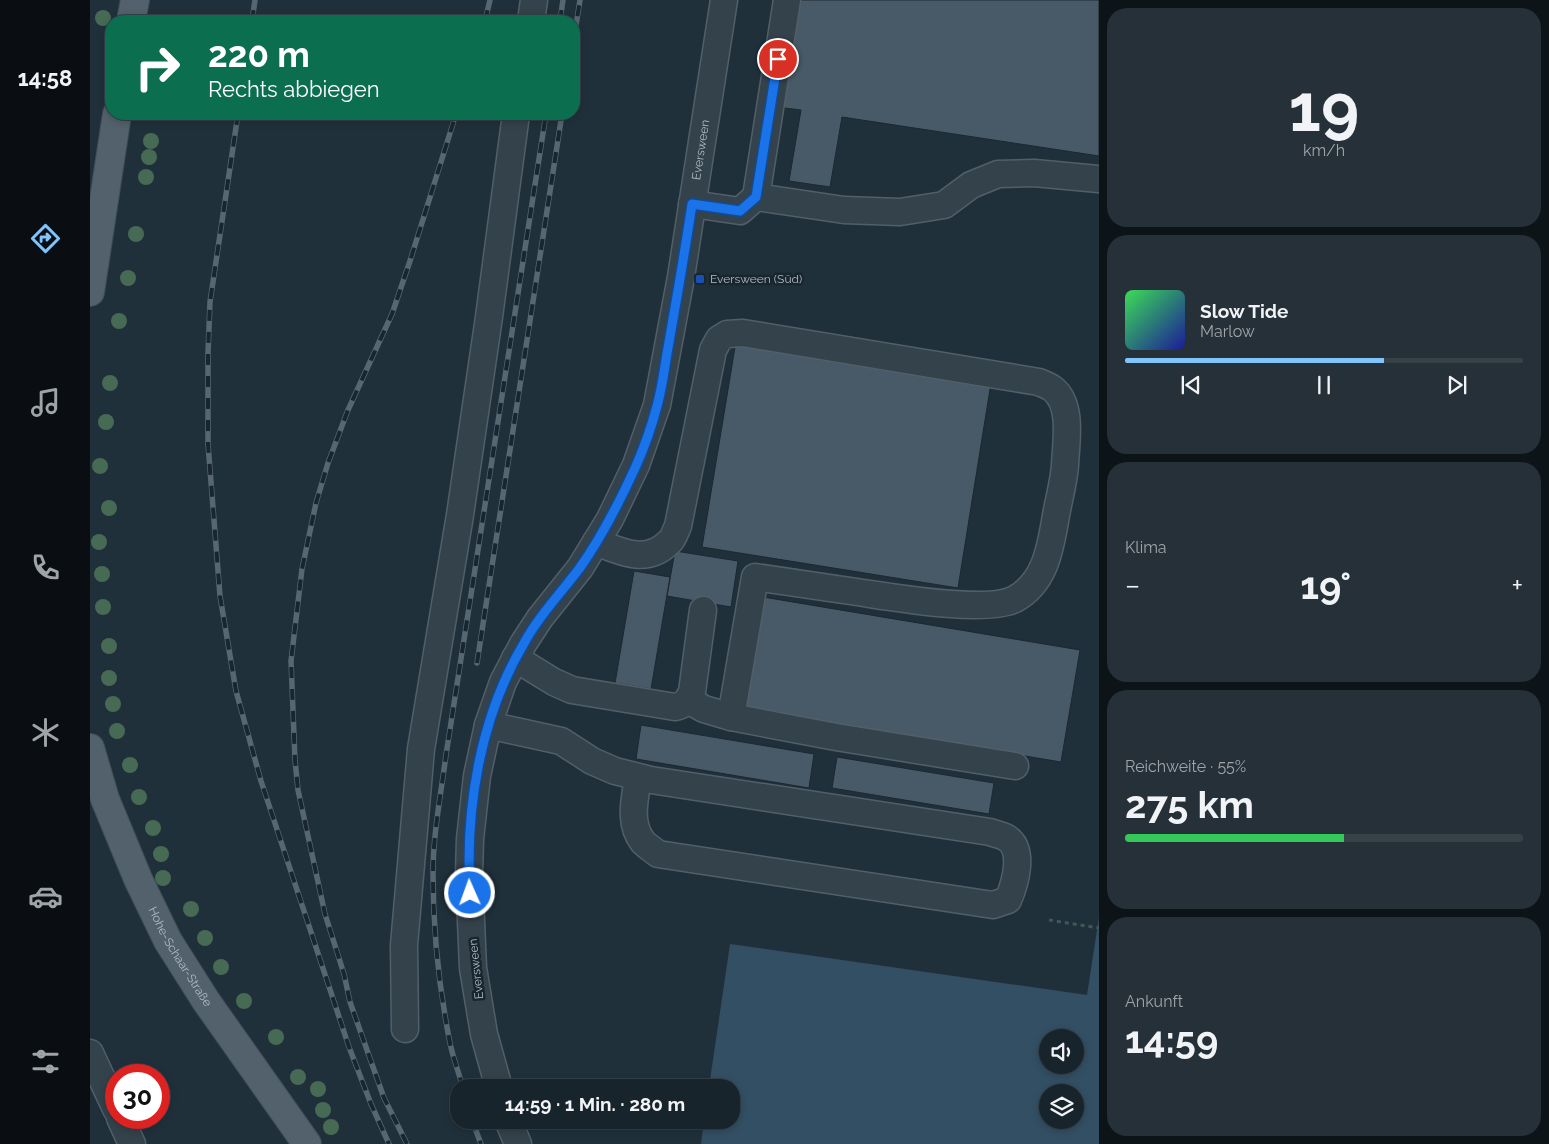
<!DOCTYPE html>
<html lang="de">
<head>
<meta charset="utf-8">
<style>
	:root { --surface:#18242c; --page:#253038; --text:#f1f3f6; --muted:#9fa4a9; --line:#364148; --accent:#7fc5fc }
	body { margin:0; font-family:Raleway,sans-serif; background:var(--page); color:var(--text); height:100vh; display:flex; flex-direction:column; font-size:19px; white-space:nowrap }
	* { box-sizing:border-box; margin:0 }
	p { font-size:16px; color:var(--muted) }
	.icon { flex:none; width:28px; height:28px; fill:none; stroke:currentColor; stroke-width:2; stroke-linecap:round; stroke-linejoin:round }
	.map { position:relative; flex:1; overflow:hidden }
	.sheet { display:flex; flex-direction:column; gap:8px; padding:8px; background:#0d1418; width:450px }
	.sheet>* { flex:none }
	.top-card { position:absolute; left:15px; top:15px; width:475px; height:105px; border-radius:20px; box-shadow:0 2px 8px #0003,0 0 0 1px var(--line); background:#0b6e4f; color:#fff; overflow:hidden }
	.tools { position:absolute; left:949px; top:1029px; display:grid; gap:10px }
	.tools a { display:grid; place-items:center; width:45px; height:45px; border-radius:50%; background:var(--surface); box-shadow:0 2px 8px #0003,0 0 0 1px var(--line); font-size:25px }
	.speed { position:absolute; left:15px; top:1064px; display:flex; gap:10px; font-size:25px; font-weight:700; text-align:center }
	.speed>* { display:grid; place-content:center; width:65px; height:65px; border-radius:50%; background:var(--surface); box-shadow:0 2px 8px #0003,0 0 0 1px var(--line); line-height:1 }
	.speed .limit { border:8px solid #d22; background:#fff; color:#111 }
	.pin { position:absolute; display:grid; place-items:center; width:42px; height:42px; color:#fff; margin:-21px; border:2px solid #fff; border-radius:50%; box-shadow:0 1px 5px #0007 }
	.me { position:absolute; width:55px; margin:-28px; rotate:358deg; stroke-linejoin:round; filter:drop-shadow(0 0 4px #0008) }
	.turn { display:flex; align-items:center; gap:18px; height:105px; padding:0 20px; font-size:22px }
	.turn .icon { width:65px; height:65px; stroke-width:2.5 }
	.turn b { display:block; font-size:35px; line-height:42px }
	.big { font-size:38px; font-weight:700; line-height:1.1 }
	.sheet .card { flex:1; display:flex; flex-direction:column; justify-content:center; gap:8px; min-width:0; padding:0 18px; border-radius:20px; background:var(--page) }
	.sheet .dial { align-items:center; gap:0 }
	.dial b { font-size:65px; line-height:1 }
	.song { display:flex; align-items:center; gap:15px }
	.cover { width:60px; height:60px; border-radius:8px; background:linear-gradient(135deg,hsl(130 70% 55%),hsl(240 70% 35%)) }
	.played { height:5px; border-radius:2px; background:linear-gradient(90deg,var(--accent) 65%,var(--line) 65%) }
	.keys { display:flex; justify-content:space-around; direction:ltr }
	.heat { display:flex; justify-content:space-between; align-items:center; font-size:28px; direction:ltr }
	.charge { height:8px; border-radius:4px; background:linear-gradient(90deg,#34c759 55%,var(--line) 0) }
	.trip { position:absolute; left:360px; top:1079px; width:290px; height:50px; border-radius:20px; background:var(--surface); box-shadow:0 2px 8px #0003,0 0 0 1px var(--line); font-weight:700; line-height:50px; text-align:center }
	main { display:flex; flex:1; min-height:0 }
	.tabs { display:flex; flex-direction:column; width:90px; justify-content:space-around; align-items:center; background:#0a0e12; color:var(--muted) }
	.tabs .icon { width:35px; height:35px }
	.tabs .on { color:var(--accent) }
	.tabs b { font-size:22px; color:var(--text) }
	.map>svg:first-child { display:block }
	.water { fill:#334f63; fill-rule:evenodd }
	.building { fill:#485a67; stroke:#1c2831 }
	.lines { fill:none; stroke-linecap:round; stroke-linejoin:round }
	.minor-casing { stroke:#525f69; stroke-width:29 }
	.major-casing { stroke:#414d57; stroke-width:30 }
	.path { stroke:#405857; stroke-width:3; stroke-dasharray:4 4; stroke-linecap:butt }
	.minor { stroke:#34424b; stroke-width:26 }
	.major { stroke:#52616b; stroke-width:28 }
	.rail-casing { stroke:#566772; stroke-width:5.5 }
	.rail { stroke:#1a262f; stroke-width:4; stroke-dasharray:11; stroke-linecap:butt }
	.tree { fill:#466a54 }
	.route-casing { stroke:#114b97; stroke-width:12 }
	.route { stroke:#1a73e8; stroke-width:9 }
	.transit-dot { fill:#1a4fb4; stroke:#1a262f; stroke-width:2 }
	.labels { text-anchor:middle; dominant-baseline:central; stroke-width:5; stroke-linejoin:round; paint-order:stroke }
	.street-label { font-size:12px; fill:#afbcc7; stroke:#1a262f }
	.poi-label { font-size:12px; fill:#afbcc7; stroke:#1a262f; text-anchor:start }
</style>
</head>
<body>
<main>
<nav class="tabs">
<b>14:58</b>
<svg class="icon on" aria-label="directions" viewBox="0 0 24 24"><path d="M12 3l9 9-9 9-9-9zM9 14v-3h6M13 9l2 2-2 2"/></svg>
<svg class="icon" aria-label="music" viewBox="0 0 24 24"><path d="M9 18V5l10-2v13"/><circle cx="6" cy="18" r="3"/><circle cx="16" cy="16" r="3"/></svg>
<svg class="icon" aria-label="phone" viewBox="0 0 24 24"><path d="M5 4h4l2 5-3 2q2 4 5 5l2-3 5 2v4C11 20 4 13 5 4z"/></svg>
<svg class="icon" aria-label="climate" viewBox="0 0 24 24"><path d="M12 3v18M4 7l16 10M4 17L20 7"/></svg>
<svg class="icon" aria-label="car" viewBox="0 0 24 24"><path d="M5 17H2v-5l4-1 3-4h7l3 4 3 1v5h-3M9 17h6M6 11h13"/><circle cx="7" cy="17" r="2"/><circle cx="17" cy="17" r="2"/></svg>
<svg class="icon" aria-label="filters" viewBox="0 0 24 24"><path d="M4 7h16M4 17h16"/><circle cx="9" cy="7" r="2"/><circle cx="15" cy="17" r="2"/></svg>
</nav>
<div class="map">
<svg width="1009" height="1144" viewBox="0 0 1009 1144">
	<rect width="100%" height="100%" fill="#20303b"/>
	<path class="water" d="M1009,917v227h-398l3,-24h27v-32l-22,-1 21,-143 357,51zM958,1038h27v27h-27zM958,1092h27v28h-27z"/>
	<g class="building">
		<path d="M705,0h304v156l-257,-39 -12,70 -41,-6 12,-71 -25,-3z"/>
		<path d="M646,341l255,42 -33,205 -256,-41z"/>
		<path d="M585,551l63,10 -7,46 -64,-11z"/>
		<path d="M544,571l36,6 -19,112 -36,-6z"/>
		<path d="M673,597l317,53 -19,112 -317,-53z"/>
		<path d="M551,725l173,29 -5,34 -173,-29z"/>
		<path d="M747,757l157,26 -5,31 -157,-26z"/>
	</g>
	<g class="lines">
		<g class="minor-casing">
			<g id="minor">
				<path d="M441,21l3,-21"/>
				<path d="M666,197l88,13 56,2 44,-7 27,-20 27,-11 36,-1 65,6"/>
				<path d="M602,204l48,7 16,-14 31,-197"/>
				<path d="M506,542c23,9 50,23 72,1 5,-3 7,-11 10,-17l35,-176 6,-11 8,-5 16,-1 296,49c4,2 10,4 14,7 20,16 13,53 12,76 -1,15 -5,30 -8,45 -6,32 -9,71 -42,89 -28,15 -124,-2 -158,-7 -34,-5 -68,-10 -102,-15l-24,140"/>
				<path d="M425,658l39,24 18,8 103,17c10,-2 13,-7 17,-15l11,-82"/>
				<path d="M598,700l16,9 27,8 105,20 179,29"/>
				<path d="M398,725l73,16 31,20 23,10 36,9 339,52c5,2 11,3 15,5 21,11 10,47 3,63l-15,5 -335,-51c-5,-4 -11,-8 -15,-12 -15,-19 -8,-43 -5,-65"/>
				<path d="M315,1029l-1,-84 17,-196 39,-234 29,-198 27,-203"/>
				<path d="M0,1053l26,56"/>
				<path id="s1" d="M409,1088l-15,-54 -11,-66 -4,-94 1,-35 7,-63 11,-51 15,-43 20,-38 17,-26 40,-50 30,-49 26,-54 21,-60 24,-128 43,-277"/>
				<path d="M30,1118l12,26"/>
				<path d="M418,1120l10,24"/>
			</g>
		</g>
		<g class="major-casing">
			<g id="major">
				<path d="M41,21l4,-21"/>
				<path d="M0,292l27,-178"/>
				<path id="s2" d="M0,748l15,51 33,80 30,62 38,60 101,143"/>
			</g>
		</g>
		<path class="path" d="M959,920l50,8"/>
		<use href="#minor" class="minor"/>
		<use href="#major" class="major"/>
		<g class="rail-casing">
			<g id="rail">
				<path d="M162,21l3,-21"/>
				<path d="M395,21l5,-21"/>
				<path d="M470,21l3,-21"/>
				<path d="M484,38l6,-38"/>
				<path d="M148,114l-28,188 -2,51v91l12,152 16,95 25,90 88,266 22,57 18,40"/>
				<path d="M387,663l85,-549"/>
				<path d="M373,1088c-4,-15 -10,-30 -13,-45 -11,-55 -17,-113 -17,-170 0,-39 8,-79 13,-118l100,-641"/>
				<path d="M382,1120l9,24"/>
				<path d="M317,1144l-23,-46 -34,-96 -6,-28 -19,-60 -27,-124 -3,-30 -4,-99 11,-92 14,-66 12,-40 20,-53 44,-96 18,-53 46,-147"/>
			</g>
		</g>
		<use href="#rail" class="rail"/>
	</g>
	<g class="tree">
		<circle cx="13" cy="18" r="8"/>
		<circle cx="61" cy="141" r="8"/>
		<circle cx="59" cy="157" r="8"/>
		<circle cx="56" cy="177" r="8"/>
		<circle cx="46" cy="234" r="8"/>
		<circle cx="38" cy="278" r="8"/>
		<circle cx="29" cy="321" r="8"/>
		<circle cx="20" cy="383" r="8"/>
		<circle cx="16" cy="422" r="8"/>
		<circle cx="10" cy="466" r="8"/>
		<circle cx="19" cy="508" r="8"/>
		<circle cx="9" cy="542" r="8"/>
		<circle cx="12" cy="574" r="8"/>
		<circle cx="13" cy="607" r="8"/>
		<circle cx="19" cy="646" r="8"/>
		<circle cx="19" cy="678" r="8"/>
		<circle cx="23" cy="704" r="8"/>
		<circle cx="27" cy="731" r="8"/>
		<circle cx="40" cy="765" r="8"/>
		<circle cx="49" cy="797" r="8"/>
		<circle cx="63" cy="828" r="8"/>
		<circle cx="71" cy="854" r="8"/>
		<circle cx="73" cy="878" r="8"/>
		<circle cx="101" cy="909" r="8"/>
		<circle cx="115" cy="938" r="8"/>
		<circle cx="131" cy="967" r="8"/>
		<circle cx="154" cy="1001" r="8"/>
		<circle cx="186" cy="1037" r="8"/>
		<circle cx="208" cy="1077" r="8"/>
		<circle cx="228" cy="1089" r="8"/>
		<circle cx="233" cy="1110" r="8"/>
		<circle cx="241" cy="1127" r="8"/>
	</g>
	<g class="lines">
		<g class="route-casing">
			<path id="route" d="M380,893c-5,-84 10,-175 53,-248 15,-28 37,-51 56,-76 23,-32 41,-68 57,-103 8,-18 16,-41 21,-60 6,-21 8,-43 12,-64 8,-45 16,-91 23,-138l48,7 16,-14 22,-138"/>
		</g>
		<use href="#route" class="route"/>
	</g>
	<rect class="transit-dot" x="605" y="274" width="10" height="10" rx="2.5"/>
	<g class="labels">
		<g class="street-label">
			<text stroke="none"><textPath href="#s1" startOffset="991">Eversween</textPath></text>
			<text stroke="none"><textPath href="#s2" startOffset="228">Hohe-Schaar-Straße</textPath></text>
			<text transform="translate(386 969) rotate(-96)">Eversween</text>
		</g>
		<g class="poi-label">
			<text x="620" y="279">Eversween (Süd)</text>
		</g>
	</g>
</svg>
<div class="tools">
<a><svg class="icon" aria-label="sound" viewBox="0 0 24 24"><path d="M4 9h4l5-4v14l-5-4H4zM17 9q2 3 0 6"/></svg></a>
<a><svg class="icon" aria-label="layers" viewBox="0 0 24 24"><path d="M12 4l9 5-9 5-9-5zM3 14l9 5 9-5"/></svg></a>
</div>
<div class="speed"><div class="limit">30</div></div>
<div class="pin" style="left:688px;top:59px;background:#d93025"><svg class="icon" aria-label="arrive" viewBox="0 0 24 24"><path d="M6 21V4h12l-3 4 3 4H6"/></svg></div>
<svg class="me" style="left:380px;top:893px" viewBox="-20 -20 40 40"><circle r="17" fill="#1a73e8" stroke="#fff" stroke-width="3"/><path d="M0-11L8 9 0 5-8 9z" fill="#fff"/></svg>
<div class="trip">14:59 · 1 Min. · 280 m</div>
<div class="top-card">
<div class="turn"><svg class="icon" aria-label="right" viewBox="0 0 24 24"><path d="M7 20v-9h11M14 6l5 5-5 5"/></svg><div><b>220 m</b>Rechts abbiegen</div></div>
</div>
</div>
<section class="sheet">
<div class="card dial"><b>19</b><p>km/h</p></div>
<div class="card">
<div class="song"><i class="cover"></i><div><b>Slow Tide</b><p>Marlow</p></div></div>
<div class="played"></div>
<div class="keys"><svg class="icon" aria-label="previous" viewBox="0 0 24 24"><path d="M18 5L8 12l10 7zM5 5v14"/></svg><svg class="icon" aria-label="pause" viewBox="0 0 24 24"><path d="M8 5v14M16 5v14"/></svg><svg class="icon" aria-label="next" viewBox="0 0 24 24"><path d="M6 5l10 7-10 7zM19 5v14"/></svg></div>
</div>
<div class="card"><p>Klima</p>
<div class="heat"><a>−</a><b class="big">19°</b><a>+</a></div>
</div>
<div class="card"><p>Reichweite · 55%</p><b class="big">275 km</b><div class="charge"></div></div>
<div class="card"><p>Ankunft</p><b class="big">14:59</b></div>
</section>
</main>
</body>
</html>
